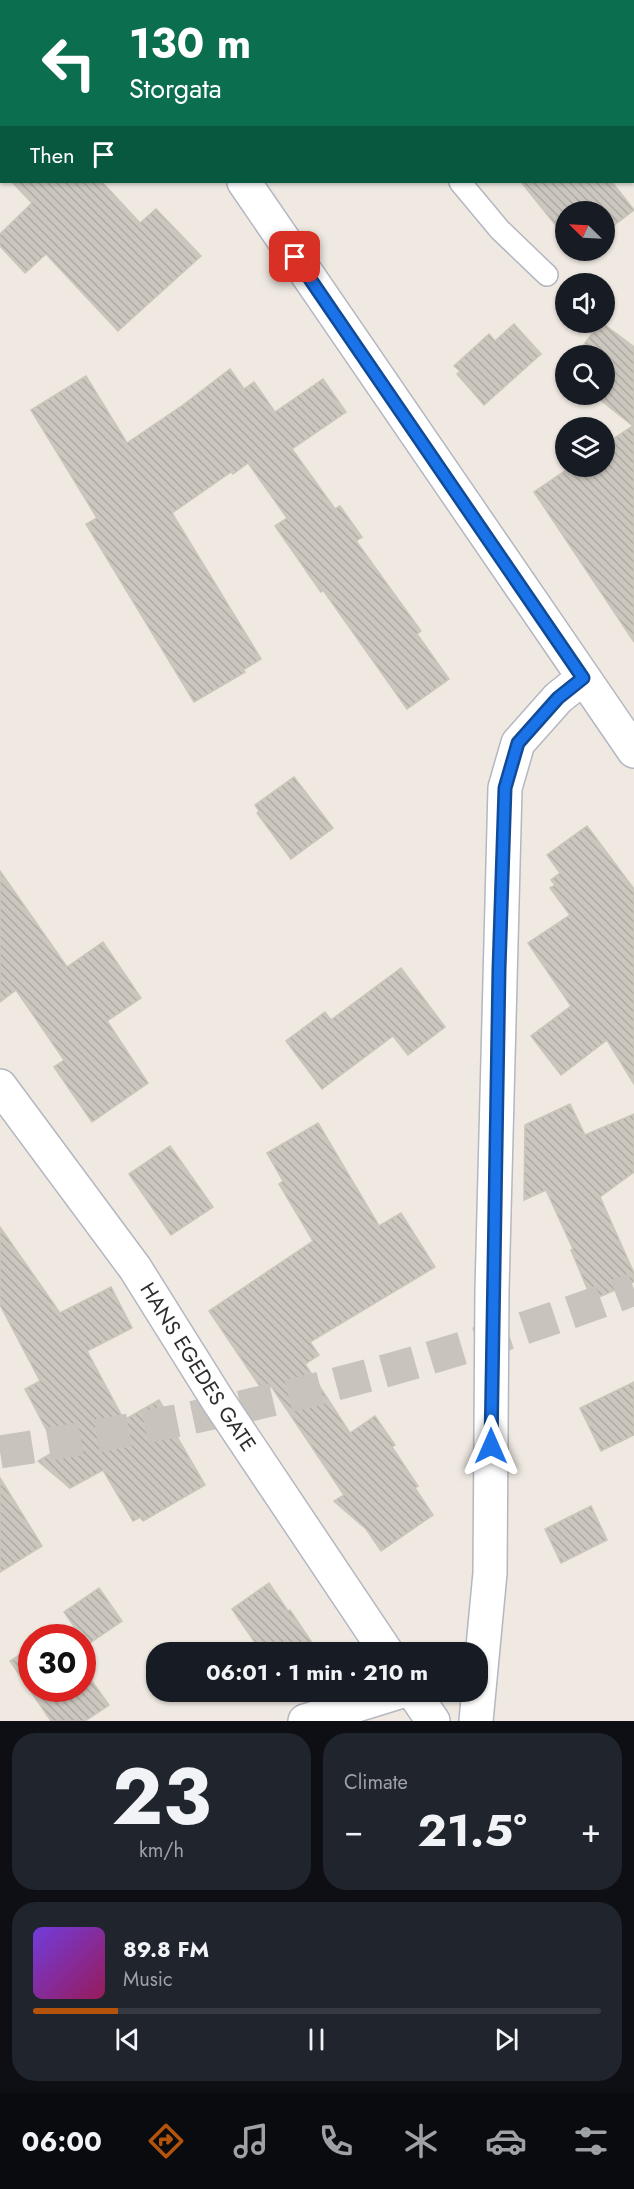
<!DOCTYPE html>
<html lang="en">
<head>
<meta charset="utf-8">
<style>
	:root { --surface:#171b24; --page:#20242c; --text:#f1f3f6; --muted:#9ea1a6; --line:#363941; --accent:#b45309 }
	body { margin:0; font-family:Jost,sans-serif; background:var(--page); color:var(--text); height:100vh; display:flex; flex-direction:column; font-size:22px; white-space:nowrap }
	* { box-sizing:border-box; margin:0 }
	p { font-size:20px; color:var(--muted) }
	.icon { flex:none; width:33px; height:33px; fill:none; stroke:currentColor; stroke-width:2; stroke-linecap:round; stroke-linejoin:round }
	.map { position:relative; height:1721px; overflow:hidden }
	.drawer { display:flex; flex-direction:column; gap:12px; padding:12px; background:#0d0f14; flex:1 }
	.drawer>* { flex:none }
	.banner { position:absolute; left:0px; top:0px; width:634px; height:183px; box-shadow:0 2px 4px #0004; background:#0b6e4f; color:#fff; overflow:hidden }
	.needle { width:39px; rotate:294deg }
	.tools { position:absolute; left:555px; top:201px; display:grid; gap:12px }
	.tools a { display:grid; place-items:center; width:60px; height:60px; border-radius:50%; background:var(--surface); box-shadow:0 2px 4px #0004; font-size:30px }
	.speed { position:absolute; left:18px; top:1624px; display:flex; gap:12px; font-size:30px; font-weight:700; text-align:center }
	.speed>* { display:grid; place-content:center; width:78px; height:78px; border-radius:50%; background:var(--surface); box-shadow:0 2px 4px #0004; line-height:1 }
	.speed .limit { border:9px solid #d22; background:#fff; color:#111 }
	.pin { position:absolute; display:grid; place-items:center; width:51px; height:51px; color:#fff; margin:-26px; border-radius:12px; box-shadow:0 3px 9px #0006 }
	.me { position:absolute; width:66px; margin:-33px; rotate:0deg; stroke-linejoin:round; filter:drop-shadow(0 0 4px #0008) }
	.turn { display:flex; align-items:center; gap:21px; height:126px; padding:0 30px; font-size:27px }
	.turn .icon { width:78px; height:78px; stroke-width:2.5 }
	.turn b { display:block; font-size:42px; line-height:51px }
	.then { display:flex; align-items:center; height:57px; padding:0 30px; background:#0003; gap:12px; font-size:22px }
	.big { font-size:45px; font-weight:700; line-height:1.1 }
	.drawer .widget { flex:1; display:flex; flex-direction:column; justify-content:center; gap:9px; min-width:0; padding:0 21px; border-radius:24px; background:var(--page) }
	.drawer .dial { align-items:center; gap:0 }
	.dial b { font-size:78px; line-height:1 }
	.song { display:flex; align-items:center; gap:18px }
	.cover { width:72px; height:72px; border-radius:9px; background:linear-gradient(135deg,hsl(260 70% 55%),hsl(330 70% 35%)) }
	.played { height:6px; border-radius:3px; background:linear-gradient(90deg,var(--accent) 15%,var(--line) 15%) }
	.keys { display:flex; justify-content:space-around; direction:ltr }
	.heat { display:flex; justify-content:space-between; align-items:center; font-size:33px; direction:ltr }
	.drawer .tiles { flex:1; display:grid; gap:12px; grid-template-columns:1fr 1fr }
	.widget:last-child { grid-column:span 2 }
	.trip { position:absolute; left:146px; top:1642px; width:342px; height:60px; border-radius:24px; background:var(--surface); box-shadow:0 2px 4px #0004; font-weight:700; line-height:60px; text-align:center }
	.menu { display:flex; height:96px; justify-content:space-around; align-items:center; background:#090b0e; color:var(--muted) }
	.menu .icon { width:42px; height:42px }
	.menu .on { color:var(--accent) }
	.menu b { font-size:27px; color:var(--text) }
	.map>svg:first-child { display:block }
	.building { fill:url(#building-back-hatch); stroke:#cbc5ba; stroke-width:1.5 }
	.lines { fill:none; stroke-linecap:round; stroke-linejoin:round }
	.trunk-tunnel { stroke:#c8c4bd; stroke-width:33; stroke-dasharray:33 16; stroke-linecap:butt }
	.service-casing { stroke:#b4b7c1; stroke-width:24 }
	.minor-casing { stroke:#b4b7c1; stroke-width:36 }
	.tertiary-casing { stroke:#b4b7c1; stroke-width:36 }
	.trunk-casing { stroke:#c9c9c9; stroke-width:36 }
	.service { stroke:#fff; stroke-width:21 }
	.minor { stroke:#fff; stroke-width:33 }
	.tertiary { stroke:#fff; stroke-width:33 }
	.trunk { stroke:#f8ba60; stroke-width:33 }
	.route-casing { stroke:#114b97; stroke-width:15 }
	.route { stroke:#1a73e8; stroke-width:10 }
	.labels { text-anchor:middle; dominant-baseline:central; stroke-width:4.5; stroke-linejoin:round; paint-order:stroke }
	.street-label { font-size:21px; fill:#2e2e2e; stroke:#fff }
</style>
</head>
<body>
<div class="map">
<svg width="634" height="1721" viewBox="0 0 634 1721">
	<defs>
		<pattern id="building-back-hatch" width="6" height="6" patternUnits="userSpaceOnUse" patternTransform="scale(1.5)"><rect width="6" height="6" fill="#cbc7bf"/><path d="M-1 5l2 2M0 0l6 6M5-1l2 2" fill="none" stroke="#afaba4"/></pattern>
	</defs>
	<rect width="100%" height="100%" fill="#efe9e1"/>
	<g class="building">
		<path d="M12,182h90l38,41 16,-14 45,47 -83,75 -72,-77 -21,19 -25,-27v-12l32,-31z"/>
		<path d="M521,182h91l22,28 -30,23v-21h-38v26z"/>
		<path d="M601,322l33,25v295l-100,-150 38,-26h32v-21l29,-19 -40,-32h11v-38h-29z"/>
		<path d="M514,324l27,30 -57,51 -27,-31 3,-3 -6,-5 35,-32 6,7z"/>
		<path d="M230,369l14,20 10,-7 21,30 48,-33 23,33 -54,37 43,60 5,-3 22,31 -6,4 65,90 -4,3 32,45 -42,30 -84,-119 -2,2 -46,-66 12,-8 -39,-55 -15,11 -2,-2 -59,41 89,146 -18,11 2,2 -51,30 -108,-178 11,-6 -66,-108 55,-34 41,67 56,-38z"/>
		<path d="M294,777l39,51 -42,31 -34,-46 2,-2 -4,-6z"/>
		<path d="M587,826l47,63v195l-27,-44 -46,35 -30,-39 40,-30 -43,-63 42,-28 -20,-27 5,-3 -4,-5 9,-7 -13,-18z"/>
		<path d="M0,871l67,96 36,-25 38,56 -34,23 41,62 -56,39 -38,-55 10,-7 -48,-70 -16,12z"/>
		<path d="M401,968l44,59 -37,28 -15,-19 -71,53 -36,-48 39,-29 6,8z"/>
		<path d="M570,1104l15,31 49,-21v58l-34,25 34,76v9l-42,18 -21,-50 2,-1 -27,-59 -22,10 1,-75z"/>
		<path d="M318,1123l61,103 22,-13 34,54 -125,75 9,13 -14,9 45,69 25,-17 20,29 -3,2 26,39 -3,2 18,27 -52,36 -15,-22 -32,-28 10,-6 -73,-109 -8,5 -54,-80 104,-70 -34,-57 4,-3 -16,-28z"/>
		<path d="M170,1146l43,61 -42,28 -42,-61z"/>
		<path d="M0,1227l60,86 51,-26 21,41 -45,23 37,69 35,-20 17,28 -3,2 32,55 -62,36 -3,-4 -7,4 -30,-51 -33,18 -32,-27 19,-11 -32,-61 15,-8 -40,-76z"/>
		<path d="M634,1382v53l-33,16 -21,-43z"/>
		<path d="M0,1478l42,68 -42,26z"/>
		<path d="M591,1506l16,34 -46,23 -16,-34z"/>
		<path d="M269,1583l19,28 2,-1 29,43h-57l-30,-44z"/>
		<path d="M99,1588l23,33 -35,24 -23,-33z"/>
		<path d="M32,1647v42h50v-22l27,38 -24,16h-34l-41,-60z"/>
	</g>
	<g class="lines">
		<path class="trunk-tunnel" d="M0,1452c176,-27 349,-65 518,-122 39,-13 78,-26 116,-41"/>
		<g class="service-casing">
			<g id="service">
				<path d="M446,2l1,-2"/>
				<path d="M460,182l40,48 47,45"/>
			</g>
		</g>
		<g class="minor-casing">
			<g id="minor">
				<path id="s1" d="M0,1086l135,182 82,131 170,254"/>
				<path d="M413,1692l20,29"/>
				<path d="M305,1721l94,-29"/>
				<path d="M476,1721l14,-148 2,-283 13,-502 13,-45 40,-45 25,-20"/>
			</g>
		</g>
		<g class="tertiary-casing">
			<g id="tertiary">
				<path d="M121,0v2"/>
				<path d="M244,182l390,569"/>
			</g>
		</g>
		<g class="trunk-casing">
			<g id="trunk">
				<path d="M564,0l3,2"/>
				<path d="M633,35h1"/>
			</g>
		</g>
		<use href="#service" class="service"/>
		<use href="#minor" class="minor"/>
		<use href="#tertiary" class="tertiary"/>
		<use href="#trunk" class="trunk"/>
	</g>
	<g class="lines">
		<g class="route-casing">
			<path id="route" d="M295,257l288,421 -25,20 -40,45 -13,45 -6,181 -8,477"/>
		</g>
		<use href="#route" class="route"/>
	</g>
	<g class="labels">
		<g class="street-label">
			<text stroke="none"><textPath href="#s1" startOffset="344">HANS EGEDES GATE</textPath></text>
		</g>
	</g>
</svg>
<div class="tools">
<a><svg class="needle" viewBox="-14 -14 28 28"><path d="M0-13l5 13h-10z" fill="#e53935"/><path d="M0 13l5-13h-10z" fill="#9ea1a6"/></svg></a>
<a><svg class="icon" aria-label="sound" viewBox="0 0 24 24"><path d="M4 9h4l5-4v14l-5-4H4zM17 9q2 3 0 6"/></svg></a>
<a><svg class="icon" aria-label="search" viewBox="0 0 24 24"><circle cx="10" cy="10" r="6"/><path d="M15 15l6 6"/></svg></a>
<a><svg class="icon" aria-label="layers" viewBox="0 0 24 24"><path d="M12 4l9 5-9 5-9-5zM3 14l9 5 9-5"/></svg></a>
</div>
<div class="speed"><div class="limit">30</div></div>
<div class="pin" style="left:295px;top:257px;background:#d93025"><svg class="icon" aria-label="arrive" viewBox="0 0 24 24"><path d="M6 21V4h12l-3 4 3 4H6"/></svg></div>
<svg class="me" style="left:491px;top:1446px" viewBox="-20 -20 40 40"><path d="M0-17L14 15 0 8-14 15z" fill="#1a73e8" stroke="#fff" stroke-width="4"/></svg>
<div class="trip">06:01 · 1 min · 210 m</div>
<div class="banner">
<div class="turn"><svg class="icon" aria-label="left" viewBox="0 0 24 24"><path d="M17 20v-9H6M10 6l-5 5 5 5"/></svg><div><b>130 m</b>Storgata</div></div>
<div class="then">Then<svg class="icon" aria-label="arrive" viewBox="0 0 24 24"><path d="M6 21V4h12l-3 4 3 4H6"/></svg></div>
</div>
</div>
<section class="drawer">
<div class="tiles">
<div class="widget dial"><b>23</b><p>km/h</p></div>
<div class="widget"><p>Climate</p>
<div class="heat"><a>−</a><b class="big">21.5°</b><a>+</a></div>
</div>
<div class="widget">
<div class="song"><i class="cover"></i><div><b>89.8 FM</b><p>Music</p></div></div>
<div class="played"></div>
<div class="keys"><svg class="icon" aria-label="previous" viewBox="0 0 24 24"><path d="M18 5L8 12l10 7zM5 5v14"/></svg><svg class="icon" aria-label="pause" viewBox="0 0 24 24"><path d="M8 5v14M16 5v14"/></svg><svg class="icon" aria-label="next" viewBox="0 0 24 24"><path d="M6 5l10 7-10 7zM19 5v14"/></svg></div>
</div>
</div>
</section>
<nav class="menu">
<b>06:00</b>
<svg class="icon on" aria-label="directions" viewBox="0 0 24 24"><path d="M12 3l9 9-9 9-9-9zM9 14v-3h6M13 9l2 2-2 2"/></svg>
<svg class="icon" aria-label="music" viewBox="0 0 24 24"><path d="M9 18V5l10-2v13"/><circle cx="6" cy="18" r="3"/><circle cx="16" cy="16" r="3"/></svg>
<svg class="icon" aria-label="phone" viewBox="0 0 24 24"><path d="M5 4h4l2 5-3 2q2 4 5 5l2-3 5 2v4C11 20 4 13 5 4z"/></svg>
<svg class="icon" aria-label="climate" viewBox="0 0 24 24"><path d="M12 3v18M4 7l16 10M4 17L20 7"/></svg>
<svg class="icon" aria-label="car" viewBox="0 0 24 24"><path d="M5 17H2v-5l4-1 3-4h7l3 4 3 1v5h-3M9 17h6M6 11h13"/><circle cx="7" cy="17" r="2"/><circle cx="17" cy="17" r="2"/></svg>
<svg class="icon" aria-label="filters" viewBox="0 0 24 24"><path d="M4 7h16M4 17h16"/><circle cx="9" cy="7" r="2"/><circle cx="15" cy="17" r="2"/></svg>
</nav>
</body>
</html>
